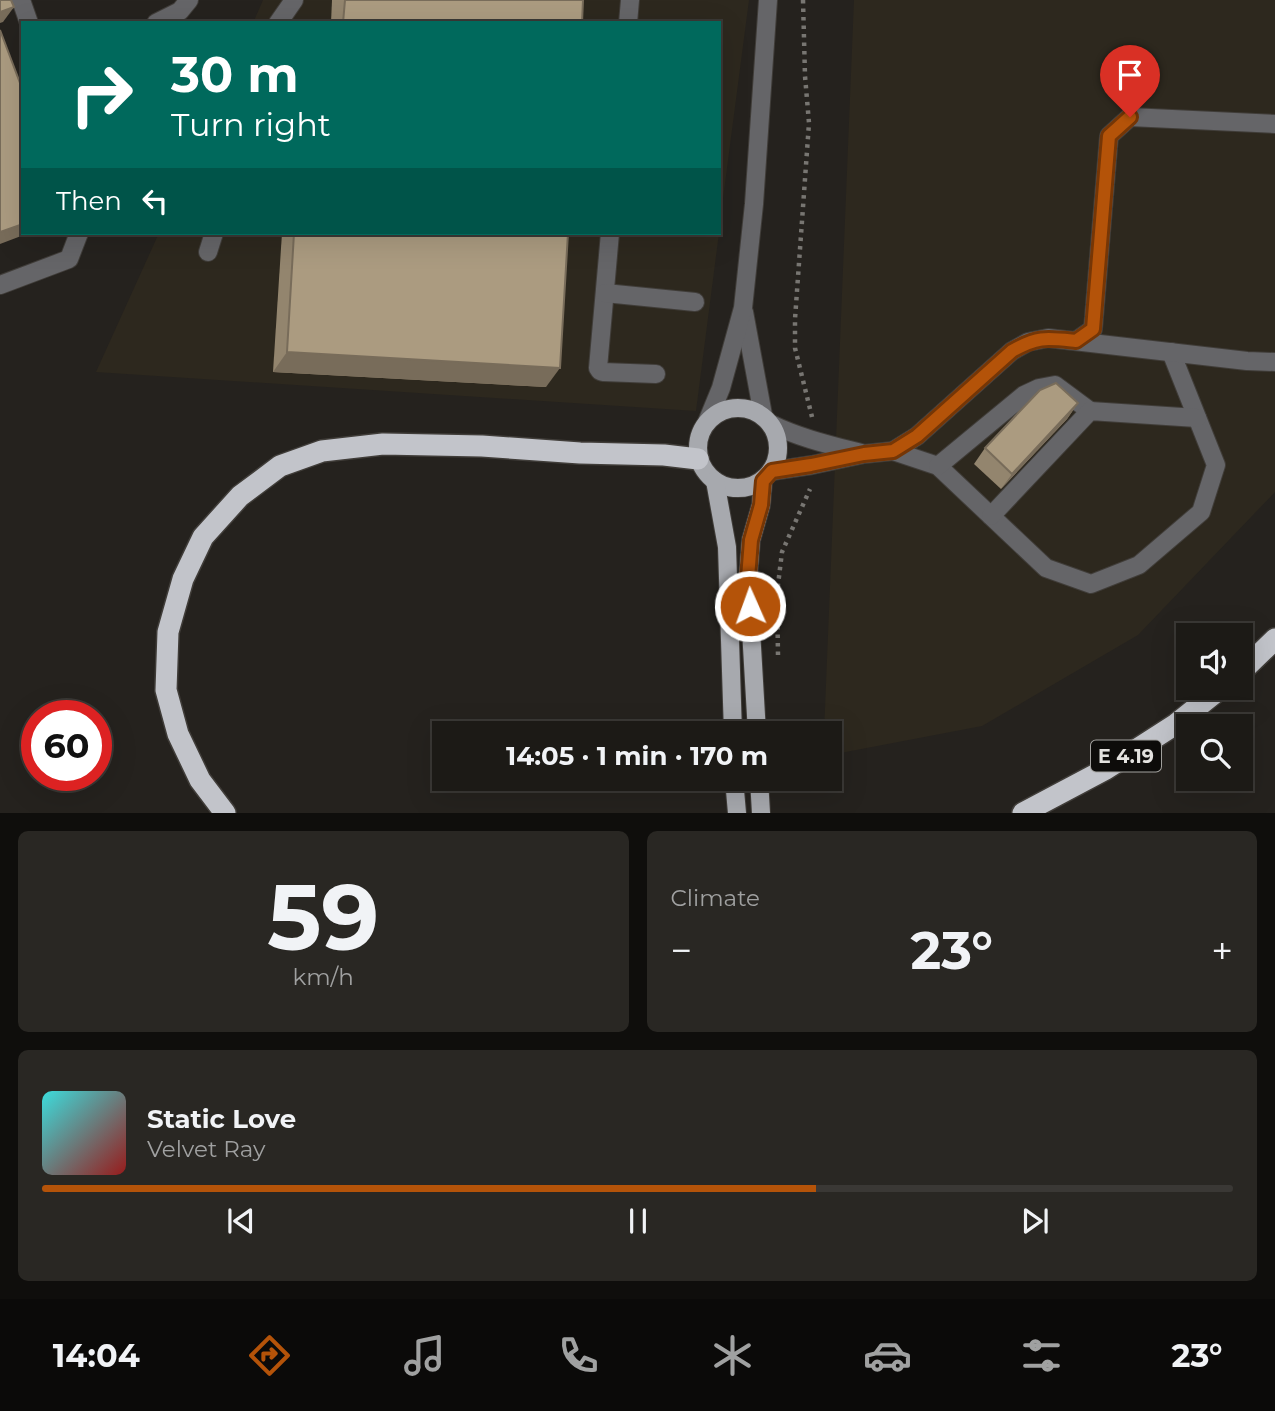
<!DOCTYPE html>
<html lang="en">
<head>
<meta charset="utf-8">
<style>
	:root { --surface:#1c1a16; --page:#292723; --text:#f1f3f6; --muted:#a0a1a1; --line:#3a3835; --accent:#b45309 }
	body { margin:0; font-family:Montserrat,sans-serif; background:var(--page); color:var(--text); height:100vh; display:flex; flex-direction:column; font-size:26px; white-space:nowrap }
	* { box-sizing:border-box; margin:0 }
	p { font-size:23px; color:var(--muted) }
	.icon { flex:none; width:38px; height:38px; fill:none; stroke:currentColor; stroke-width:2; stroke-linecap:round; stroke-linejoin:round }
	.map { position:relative; height:813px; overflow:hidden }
	.drawer { display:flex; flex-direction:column; gap:18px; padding:18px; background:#0f0e0c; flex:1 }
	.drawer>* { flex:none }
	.hud { position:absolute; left:21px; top:21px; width:700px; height:214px; border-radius:0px; box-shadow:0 7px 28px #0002,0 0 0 2px var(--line); background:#00695c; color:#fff; overflow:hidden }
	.fabs { position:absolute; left:1176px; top:623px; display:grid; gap:14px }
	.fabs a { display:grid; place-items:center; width:77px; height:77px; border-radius:0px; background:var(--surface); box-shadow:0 7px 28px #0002,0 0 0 2px var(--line); font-size:35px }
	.speed { position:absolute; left:21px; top:700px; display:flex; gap:14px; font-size:35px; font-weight:700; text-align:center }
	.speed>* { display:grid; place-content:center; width:91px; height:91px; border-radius:50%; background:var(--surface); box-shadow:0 7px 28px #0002,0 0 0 2px var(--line); line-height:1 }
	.speed .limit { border:10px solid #d22; background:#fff; color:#111 }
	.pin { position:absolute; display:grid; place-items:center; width:60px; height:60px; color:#fff; margin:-72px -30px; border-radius:50% 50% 50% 0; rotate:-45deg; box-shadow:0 0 7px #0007 }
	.pin .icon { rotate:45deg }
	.me { position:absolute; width:77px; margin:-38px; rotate:358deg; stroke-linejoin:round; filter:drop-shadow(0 0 5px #0008) }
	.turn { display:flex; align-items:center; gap:24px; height:147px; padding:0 35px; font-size:32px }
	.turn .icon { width:91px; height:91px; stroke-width:2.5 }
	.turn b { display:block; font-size:49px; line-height:60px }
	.then { display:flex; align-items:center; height:66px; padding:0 35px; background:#0003; gap:14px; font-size:26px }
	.big { font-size:52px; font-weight:700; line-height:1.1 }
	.drawer .tile { flex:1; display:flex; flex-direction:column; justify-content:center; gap:10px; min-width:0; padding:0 24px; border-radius:10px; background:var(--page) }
	.drawer .dial { align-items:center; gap:0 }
	.dial b { font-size:91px; line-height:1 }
	.song { display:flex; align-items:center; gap:21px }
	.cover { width:84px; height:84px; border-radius:10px; background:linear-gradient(135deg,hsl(180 70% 55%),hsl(0 70% 35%)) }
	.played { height:7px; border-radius:4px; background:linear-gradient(90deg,var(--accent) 65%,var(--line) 65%) }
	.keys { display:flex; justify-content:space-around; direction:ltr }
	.heat { display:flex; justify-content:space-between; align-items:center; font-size:38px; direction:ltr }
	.drawer .tiles { flex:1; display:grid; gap:18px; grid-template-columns:1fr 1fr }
	.tile:last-child { grid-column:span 2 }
	.trip { position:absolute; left:432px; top:721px; width:410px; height:70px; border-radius:0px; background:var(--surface); box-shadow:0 7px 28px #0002,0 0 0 2px var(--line); font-weight:700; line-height:70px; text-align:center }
	.tabs { display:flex; height:112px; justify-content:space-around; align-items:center; background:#0b0a09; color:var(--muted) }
	.tabs .icon { width:49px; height:49px }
	.tabs .selected { color:var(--accent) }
	.tabs b { font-size:32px; color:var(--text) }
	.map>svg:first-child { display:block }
	.built { fill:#2d281e }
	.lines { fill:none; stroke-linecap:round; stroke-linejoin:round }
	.minor-casing { stroke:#403d39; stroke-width:20 }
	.major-casing { stroke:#403d39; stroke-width:20 }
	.highway-casing { stroke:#403d39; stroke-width:24 }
	.path { stroke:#787672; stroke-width:4.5; stroke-dasharray:3.5 5; stroke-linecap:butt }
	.minor { stroke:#656568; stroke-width:18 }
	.major { stroke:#a7a9ae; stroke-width:18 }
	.highway { stroke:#c2c4ca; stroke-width:21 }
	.wall { fill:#93856e }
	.shaded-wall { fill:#786c5a }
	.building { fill:#ab9b80; stroke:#786c5a; stroke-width:2 }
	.route-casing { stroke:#753606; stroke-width:18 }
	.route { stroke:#b45309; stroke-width:12 }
	.labels { text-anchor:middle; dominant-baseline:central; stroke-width:7; stroke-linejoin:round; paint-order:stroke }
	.shield { fill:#0d0c0a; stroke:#a3a29f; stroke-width:2 }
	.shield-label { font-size:19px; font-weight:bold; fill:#e3e2df }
</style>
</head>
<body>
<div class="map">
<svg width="1275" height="813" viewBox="0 0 1275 813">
	<rect width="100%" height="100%" fill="#25221e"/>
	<g class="built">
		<path d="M263,0h486l-30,229v-206h-466z"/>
		<path d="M854,0h421v492l-137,143 -156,91 -152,29v-22h-6z"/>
		<path d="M159,233h560l-23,178 -600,-39z"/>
	</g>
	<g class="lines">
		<g class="minor-casing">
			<g id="minor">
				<path d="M21,0l8,23"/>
				<path d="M156,23l24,-12 9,-11"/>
				<path d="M278,23l16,-23"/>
				<path d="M628,23l2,-23"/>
				<path d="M610,233l-12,135 2,3 3,1 53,2"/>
				<path d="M208,252l6,-19"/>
				<path d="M0,285l69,-26 10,-26"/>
				<path d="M605,293l90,9"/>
				<path d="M744,312l19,103"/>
				<path d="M1076,341l17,-12 16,-193 21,-19 145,7"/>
				<path d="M707,422l14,-34 22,-80 11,-104 14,-204"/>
				<path d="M771,424c29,14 59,21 90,29"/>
				<path d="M893,451l45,15 108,102 45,16 48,-19 62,-53 15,-47 -45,-113"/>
				<path d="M938,466l86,-71 15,-7 16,-3 35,26"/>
				<path d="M772,471l40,-6 52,-11 29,-3 24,-15 95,-85 16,-9 20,-4 199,23 28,1"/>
				<path d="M991,516l99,-105 107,7"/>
			</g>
		</g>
		<g class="major-casing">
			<g id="major">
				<circle cx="738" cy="448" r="40"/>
				<path d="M715,481l12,66 6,186"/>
				<path d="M757,733l-9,-155 3,-38 10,-35 2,-24"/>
				<path d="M734,779l3,34"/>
				<path d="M759,779l2,34"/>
			</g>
		</g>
		<g class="highway-casing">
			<g id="highway">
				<path d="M1241,672l34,-33"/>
				<path d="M225,813l-25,-33 -22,-46 -12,-44 2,-58 15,-53 20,-42 37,-41 40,-30 42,-15 61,-7 99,2 98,7 84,2 34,4"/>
				<path d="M1023,813l83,-44 70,-45 45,-36"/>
			</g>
		</g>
		<g class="path">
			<path d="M803,0l2,76 4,47 -14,196v29l17,69"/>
			<path d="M778,655l-1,-62 5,-41 28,-63"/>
		</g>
		<use href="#minor" class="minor"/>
		<use href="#major" class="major"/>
		<use href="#highway" class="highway"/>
	</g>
	<g class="wall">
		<path d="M332,0h251l-1,23h-251z"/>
		<path d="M282,233h286l-22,154 -273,-15z"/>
		<path d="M1078,403l-11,16 -66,70 -27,-25 11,-16z"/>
	</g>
	<g class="shaded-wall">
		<path d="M14,7l-11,15 -3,1v-11z"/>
		<path d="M23,224v9h6l-29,11v-12z"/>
		<path d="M287,352l273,16 -14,19 -273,-15z"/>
		<path d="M1078,403l-11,16 -66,70 11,-15z"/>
	</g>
	<g class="building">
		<path d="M0,0h11l3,7 -14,5z"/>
		<path d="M345,0h238l-1,23h-239z"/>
		<path d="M0,30l23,61v133l-23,8z"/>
		<path d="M294,233h274l-8,135 -273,-16z"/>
		<path d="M1056,383l22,20 -66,71 -27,-26 55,-58z"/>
	</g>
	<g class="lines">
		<g class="route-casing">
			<path id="route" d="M750,606l-2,-28 3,-38 10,-35 2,-24 9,-10 39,-6 53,-11 29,-3 24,-15 95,-85c26,-15 35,-13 64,-10l17,-12 16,-193 21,-19"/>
		</g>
		<use href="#route" class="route"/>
	</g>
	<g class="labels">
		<rect class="shield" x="1091" y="740.5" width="70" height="31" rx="5"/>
		<g class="shield-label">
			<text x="1126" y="756">E 4.19</text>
		</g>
	</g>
</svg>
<div class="fabs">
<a><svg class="icon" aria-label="sound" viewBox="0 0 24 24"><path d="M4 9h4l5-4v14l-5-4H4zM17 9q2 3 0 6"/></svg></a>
<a><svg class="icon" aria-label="search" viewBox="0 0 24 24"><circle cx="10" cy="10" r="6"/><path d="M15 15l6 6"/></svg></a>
</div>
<div class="speed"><div class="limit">60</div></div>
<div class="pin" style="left:1130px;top:117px;background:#d93025"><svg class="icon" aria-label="arrive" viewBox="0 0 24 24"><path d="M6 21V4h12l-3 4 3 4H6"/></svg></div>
<svg class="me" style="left:750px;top:606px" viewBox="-20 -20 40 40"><circle r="17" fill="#b45309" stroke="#fff" stroke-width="3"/><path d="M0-11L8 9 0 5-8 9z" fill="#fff"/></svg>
<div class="trip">14:05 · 1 min · 170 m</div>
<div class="hud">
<div class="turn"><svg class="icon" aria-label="right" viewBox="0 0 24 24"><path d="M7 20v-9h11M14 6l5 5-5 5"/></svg><div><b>30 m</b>Turn right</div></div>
<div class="then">Then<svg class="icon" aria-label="left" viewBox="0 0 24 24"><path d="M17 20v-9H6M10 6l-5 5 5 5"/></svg></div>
</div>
</div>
<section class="drawer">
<div class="tiles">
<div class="tile dial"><b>59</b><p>km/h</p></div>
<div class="tile"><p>Climate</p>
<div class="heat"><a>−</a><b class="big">23°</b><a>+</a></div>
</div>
<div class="tile">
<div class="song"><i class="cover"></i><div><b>Static Love</b><p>Velvet Ray</p></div></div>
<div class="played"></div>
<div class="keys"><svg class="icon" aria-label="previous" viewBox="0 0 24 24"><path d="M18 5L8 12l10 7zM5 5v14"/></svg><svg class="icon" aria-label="pause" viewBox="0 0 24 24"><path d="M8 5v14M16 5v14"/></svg><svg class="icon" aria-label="next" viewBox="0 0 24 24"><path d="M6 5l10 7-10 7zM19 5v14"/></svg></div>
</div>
</div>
</section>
<nav class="tabs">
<b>14:04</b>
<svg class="icon selected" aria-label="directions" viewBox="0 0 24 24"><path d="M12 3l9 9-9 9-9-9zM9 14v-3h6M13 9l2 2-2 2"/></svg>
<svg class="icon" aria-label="music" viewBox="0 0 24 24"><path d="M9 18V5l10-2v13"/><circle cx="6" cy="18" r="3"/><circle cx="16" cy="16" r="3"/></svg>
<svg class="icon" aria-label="phone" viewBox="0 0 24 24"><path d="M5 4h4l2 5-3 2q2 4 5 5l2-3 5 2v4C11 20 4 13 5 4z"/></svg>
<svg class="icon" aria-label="climate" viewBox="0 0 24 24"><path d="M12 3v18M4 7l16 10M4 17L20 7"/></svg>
<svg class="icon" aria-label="car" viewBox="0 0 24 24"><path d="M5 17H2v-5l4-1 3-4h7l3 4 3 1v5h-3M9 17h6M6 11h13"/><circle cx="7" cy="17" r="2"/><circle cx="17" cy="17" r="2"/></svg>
<svg class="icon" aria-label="filters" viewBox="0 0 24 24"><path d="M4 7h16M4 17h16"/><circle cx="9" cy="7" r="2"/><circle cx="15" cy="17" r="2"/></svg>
<b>23°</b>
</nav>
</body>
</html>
